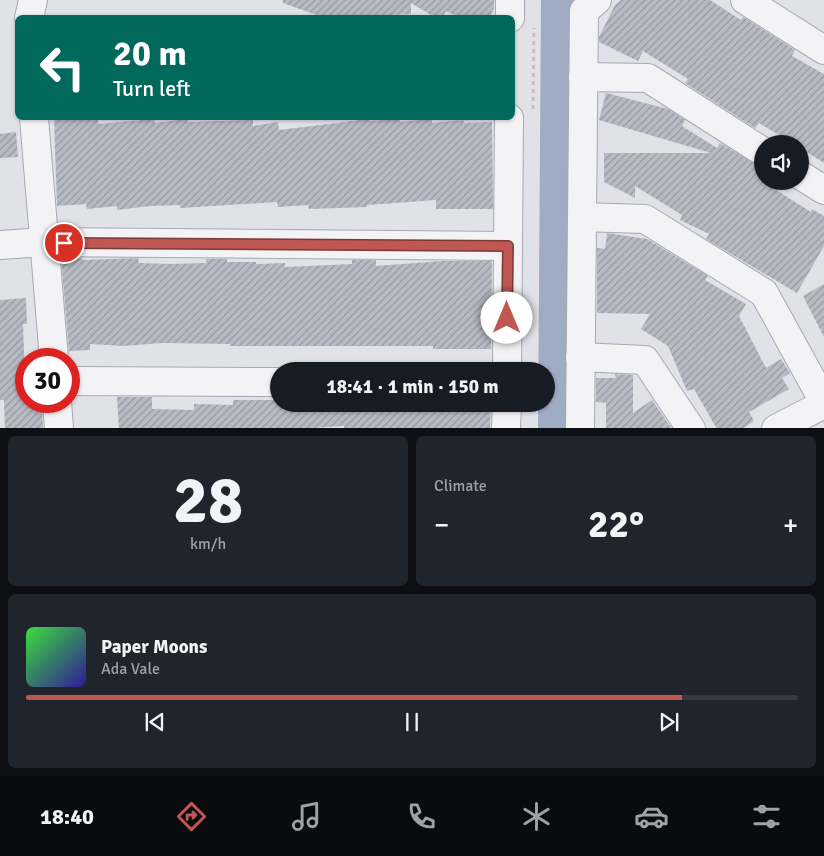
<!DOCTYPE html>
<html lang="en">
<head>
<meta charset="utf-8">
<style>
	:root { --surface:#171b24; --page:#20242c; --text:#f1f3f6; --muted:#9ea1a6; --line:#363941; --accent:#bf5753 }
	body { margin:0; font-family:Signika,sans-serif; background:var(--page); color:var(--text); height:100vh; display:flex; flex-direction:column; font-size:19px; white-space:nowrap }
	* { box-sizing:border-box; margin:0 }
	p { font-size:16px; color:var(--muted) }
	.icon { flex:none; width:28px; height:28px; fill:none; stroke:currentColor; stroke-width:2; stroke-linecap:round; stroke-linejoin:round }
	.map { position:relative; height:428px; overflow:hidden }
	.side { display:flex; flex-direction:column; gap:8px; padding:8px; background:#0d0f14; flex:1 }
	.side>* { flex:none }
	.top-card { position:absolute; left:15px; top:15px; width:500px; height:105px; border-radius:8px; box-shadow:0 1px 4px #0004; background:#00695c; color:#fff; overflow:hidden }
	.fabs { position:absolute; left:754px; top:135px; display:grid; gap:10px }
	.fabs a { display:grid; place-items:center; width:55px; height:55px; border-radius:50%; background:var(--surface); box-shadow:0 1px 4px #0004; font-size:25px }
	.speed { position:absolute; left:15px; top:348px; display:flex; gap:10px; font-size:25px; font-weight:700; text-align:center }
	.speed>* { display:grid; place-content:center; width:65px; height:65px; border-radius:50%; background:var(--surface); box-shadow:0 1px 4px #0004; line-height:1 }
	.speed .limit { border:8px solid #d22; background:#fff; color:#111 }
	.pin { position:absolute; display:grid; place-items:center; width:42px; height:42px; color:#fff; margin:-21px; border:2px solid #fff; border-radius:50%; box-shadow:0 1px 5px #0007 }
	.me { position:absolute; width:55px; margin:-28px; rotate:0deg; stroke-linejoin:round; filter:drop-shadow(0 0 4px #0008) }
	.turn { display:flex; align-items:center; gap:18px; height:105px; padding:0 15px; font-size:22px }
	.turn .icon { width:65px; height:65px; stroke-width:2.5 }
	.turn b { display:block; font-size:35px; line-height:42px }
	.big { font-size:38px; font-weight:700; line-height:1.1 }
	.side .card { flex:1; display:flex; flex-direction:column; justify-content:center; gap:8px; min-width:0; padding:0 18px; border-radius:8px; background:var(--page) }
	.side .dial { align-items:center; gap:0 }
	.dial b { font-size:65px; line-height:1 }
	.song { display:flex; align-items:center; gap:15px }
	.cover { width:60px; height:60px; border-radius:8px; background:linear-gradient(135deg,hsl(120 70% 55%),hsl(250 70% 35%)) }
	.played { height:5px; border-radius:2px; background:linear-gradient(90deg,var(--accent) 85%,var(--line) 85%) }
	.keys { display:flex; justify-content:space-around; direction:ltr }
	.heat { display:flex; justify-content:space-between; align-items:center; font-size:28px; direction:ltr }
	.side .tiles { flex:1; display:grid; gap:8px; grid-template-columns:1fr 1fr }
	.card:last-child { grid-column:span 2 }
	.trip { position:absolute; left:270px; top:362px; width:285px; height:50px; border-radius:25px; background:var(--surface); box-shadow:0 1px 4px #0004; font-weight:700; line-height:50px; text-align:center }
	.menu { display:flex; height:80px; justify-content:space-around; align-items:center; background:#090b0e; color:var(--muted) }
	.menu .icon { width:35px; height:35px }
	.menu .active { color:var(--accent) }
	.menu b { font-size:22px; color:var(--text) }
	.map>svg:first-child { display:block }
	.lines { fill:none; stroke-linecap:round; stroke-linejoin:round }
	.river { stroke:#a0abc4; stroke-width:40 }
	.building { fill:url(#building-hatch) }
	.minor-casing { stroke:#a7a8b1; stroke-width:30 }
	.path { stroke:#bfc0c6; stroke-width:3; stroke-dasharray:4 4; stroke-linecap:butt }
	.minor { stroke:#f3f3f6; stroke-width:28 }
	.route-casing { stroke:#7c3936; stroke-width:12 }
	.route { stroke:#bf5753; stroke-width:9 }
</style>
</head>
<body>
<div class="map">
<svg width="824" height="429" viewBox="0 0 824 429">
	<defs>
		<pattern id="building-hatch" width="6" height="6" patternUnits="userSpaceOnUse" patternTransform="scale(1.25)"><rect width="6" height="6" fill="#b8bbc4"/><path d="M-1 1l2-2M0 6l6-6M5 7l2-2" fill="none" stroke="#9698a0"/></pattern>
	</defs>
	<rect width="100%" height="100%" fill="#e1e2e8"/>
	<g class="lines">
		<path class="river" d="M558,429l3,-429"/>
	</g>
	<g class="building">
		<path d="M283,0h211v8l-4,10h-30l-14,-7 -4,7h-6l-25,-15v11l-86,4 -42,-15z"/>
		<path d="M621,0h89l31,20 2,-3 52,33 -3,6 32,18v89l-24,-15v-4h-6l-35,-21 -4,5 -70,-45 3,-4 -45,-28 -5,10 -39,-19v-5l16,-32z"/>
		<path d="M606,93l62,16 17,11 -3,6 35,22 3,-5 42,25v13h16l-5,7 38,24 1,-3 12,7v30l-27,47 -91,-54 3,-5 -29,-14 2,-5 -47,-29v12l-31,-16v-29h107l-112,-33z"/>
		<path d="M54,118h44v6l56,-5 1,4 32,-4 1,3 65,-2v6l25,-4 1,8 91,-11v2l30,-2v3l32,-3v4l31,-3 1,3 28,-1 1,87h-57v-9l-69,5v2l-58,2 -1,-4 -30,2 -1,-5 -97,6v-3l-30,1 -33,4v-4l-30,3 -1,-5 -29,2z"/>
		<path d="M16,132l2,25 -18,1v-24z"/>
		<path d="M607,233l40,6 61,37 -3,4 41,24 -7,12 27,52 15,-9 9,14 -8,5 7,11 -40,23 5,9 -12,8h-25l-23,-40 -7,2 -19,-45 -27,-17 9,-15 -53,-1v-65l8,1z"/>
		<path d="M61,258h21v2l56,-2 1,5 31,1 36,-1v-4h21v3h29v2l29,-1v4l67,-3v-4h24v6l66,-5h50l-1,88h-58v-3h-203v-2l-69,-1 -37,3 -34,-2v6l-21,1z"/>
		<path d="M824,284v53l-21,-41z"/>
		<path d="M26,298l1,26h-4l3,81 16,-1 1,25h-38l-1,-29h-4v-100z"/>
		<path d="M615,374l18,1v38l19,-13 20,29h-66v-26l-10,-1v-24h20z"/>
		<path d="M117,397h35v12l42,1v-6l39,1v-5h46v4h212l-1,25h-146v-3l-47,3h-178z"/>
	</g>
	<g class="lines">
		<g class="minor-casing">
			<g id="minor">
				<path d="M745,0l79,50"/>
				<path d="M29,18l4,-18"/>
				<path d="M510,18v-18"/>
				<path d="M583,77l65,1 114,73"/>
				<path d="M34,118l20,241"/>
				<path d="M800,175l24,15"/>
				<path d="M582,217l63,2 119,74 60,109"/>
				<path d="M0,245l44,-3 464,4 1,-128"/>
				<path d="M580,357l65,3 46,69"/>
				<path d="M507,371l1,-125"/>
				<path d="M69,381l210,1"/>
				<path d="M57,401l2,28"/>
				<path d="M506,429l1,-25"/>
				<path d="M580,429l4,-418 13,-11"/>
				<path d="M776,429l48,-25"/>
			</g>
		</g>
		<path class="path" d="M533,109l1,-81"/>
		<use href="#minor" class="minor"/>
	</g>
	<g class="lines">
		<g class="route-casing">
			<path id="route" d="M64,243l444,3 -1,72"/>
		</g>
		<use href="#route" class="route"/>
	</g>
</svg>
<div class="fabs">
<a><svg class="icon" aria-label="sound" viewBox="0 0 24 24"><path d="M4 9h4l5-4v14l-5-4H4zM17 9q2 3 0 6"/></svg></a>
</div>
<div class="speed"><div class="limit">30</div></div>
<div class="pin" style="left:64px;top:243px;background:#d93025"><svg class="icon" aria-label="arrive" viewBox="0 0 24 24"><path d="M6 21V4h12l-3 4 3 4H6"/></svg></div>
<svg class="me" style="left:507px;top:318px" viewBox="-20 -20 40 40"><circle r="19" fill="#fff"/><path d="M0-13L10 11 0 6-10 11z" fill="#bf5753"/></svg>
<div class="trip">18:41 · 1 min · 150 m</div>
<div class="top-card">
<div class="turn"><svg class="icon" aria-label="left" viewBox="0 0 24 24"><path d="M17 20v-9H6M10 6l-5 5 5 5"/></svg><div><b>20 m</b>Turn left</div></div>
</div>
</div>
<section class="side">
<div class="tiles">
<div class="card dial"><b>28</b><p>km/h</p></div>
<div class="card"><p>Climate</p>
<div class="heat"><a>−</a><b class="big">22°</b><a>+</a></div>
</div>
<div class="card">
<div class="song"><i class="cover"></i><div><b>Paper Moons</b><p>Ada Vale</p></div></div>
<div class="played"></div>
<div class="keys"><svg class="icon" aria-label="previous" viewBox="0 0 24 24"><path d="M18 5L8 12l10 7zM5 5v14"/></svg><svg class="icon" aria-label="pause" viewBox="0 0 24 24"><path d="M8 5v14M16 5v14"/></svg><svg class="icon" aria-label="next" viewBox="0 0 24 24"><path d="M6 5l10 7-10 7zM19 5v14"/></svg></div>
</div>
</div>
</section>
<nav class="menu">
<b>18:40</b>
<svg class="icon active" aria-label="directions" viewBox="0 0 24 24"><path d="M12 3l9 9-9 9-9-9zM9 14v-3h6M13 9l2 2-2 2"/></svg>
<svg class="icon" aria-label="music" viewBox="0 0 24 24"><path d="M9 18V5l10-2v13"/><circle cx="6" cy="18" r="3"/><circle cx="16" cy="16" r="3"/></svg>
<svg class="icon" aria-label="phone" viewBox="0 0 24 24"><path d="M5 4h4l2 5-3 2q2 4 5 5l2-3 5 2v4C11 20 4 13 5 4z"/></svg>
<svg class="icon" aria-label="climate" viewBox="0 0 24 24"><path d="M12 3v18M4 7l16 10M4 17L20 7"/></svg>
<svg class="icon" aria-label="car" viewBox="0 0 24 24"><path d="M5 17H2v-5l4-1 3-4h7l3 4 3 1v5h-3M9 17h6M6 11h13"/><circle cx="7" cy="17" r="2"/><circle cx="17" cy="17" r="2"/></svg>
<svg class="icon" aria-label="filters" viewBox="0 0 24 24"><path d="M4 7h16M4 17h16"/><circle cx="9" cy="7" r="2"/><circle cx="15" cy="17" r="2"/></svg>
</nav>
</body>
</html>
